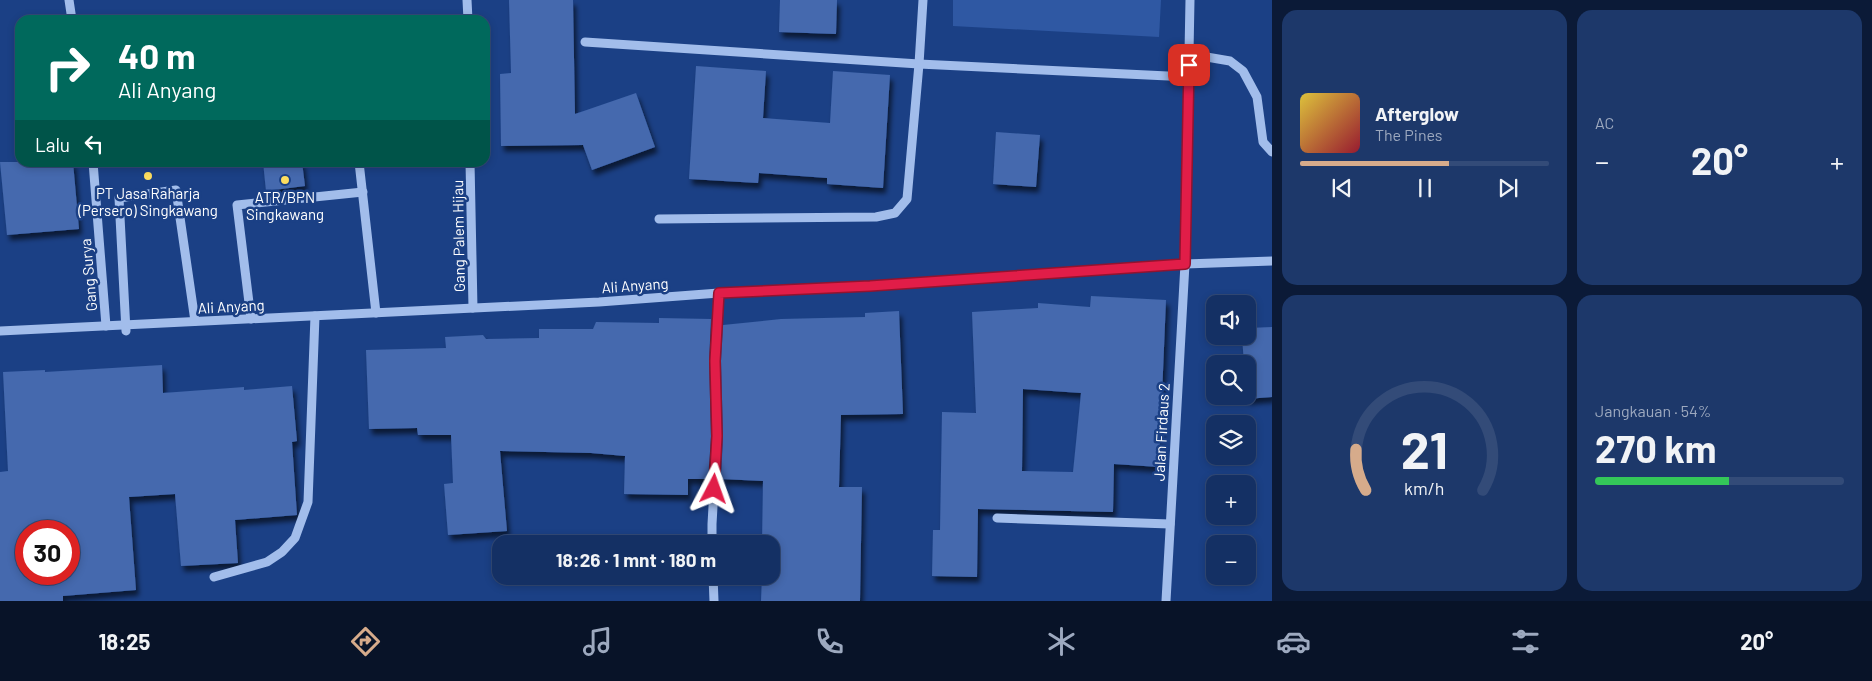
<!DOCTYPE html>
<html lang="id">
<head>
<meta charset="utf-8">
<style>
	:root { --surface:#143064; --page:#1d386a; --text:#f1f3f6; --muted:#9da9bf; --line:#334b78; --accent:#d6ab8b }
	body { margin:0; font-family:Barlow,sans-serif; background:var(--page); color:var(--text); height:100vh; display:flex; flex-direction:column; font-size:19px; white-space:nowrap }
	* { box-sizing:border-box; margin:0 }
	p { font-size:16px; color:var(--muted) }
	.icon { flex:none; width:28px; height:28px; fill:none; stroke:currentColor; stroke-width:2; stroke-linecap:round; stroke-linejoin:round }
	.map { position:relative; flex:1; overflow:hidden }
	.panel { display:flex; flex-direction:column; gap:10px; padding:10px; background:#0b1a37; width:600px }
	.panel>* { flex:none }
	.top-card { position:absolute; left:15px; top:15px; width:475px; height:152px; border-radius:15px; box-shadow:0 2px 8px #0003,0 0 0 1px var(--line); background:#00695c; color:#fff; overflow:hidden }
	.buttons { position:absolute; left:1206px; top:295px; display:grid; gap:10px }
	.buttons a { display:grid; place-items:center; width:50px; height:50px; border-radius:10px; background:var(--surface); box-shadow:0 2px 8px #0003,0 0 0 1px var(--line); font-size:25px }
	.speed { position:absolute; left:15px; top:520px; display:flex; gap:10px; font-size:25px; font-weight:700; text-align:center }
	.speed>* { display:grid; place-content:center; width:65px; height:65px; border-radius:50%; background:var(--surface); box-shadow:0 2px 8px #0003,0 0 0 1px var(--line); line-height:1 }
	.speed .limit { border:8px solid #d22; background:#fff; color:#111 }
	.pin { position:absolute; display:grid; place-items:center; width:42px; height:42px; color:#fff; margin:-21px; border-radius:10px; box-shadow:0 2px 8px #0006 }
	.me { position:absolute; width:55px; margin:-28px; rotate:4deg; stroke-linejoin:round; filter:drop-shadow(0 0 4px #0008) }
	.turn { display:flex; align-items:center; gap:18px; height:105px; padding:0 20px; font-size:22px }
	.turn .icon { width:65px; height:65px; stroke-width:2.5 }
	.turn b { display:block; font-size:35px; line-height:42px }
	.then { display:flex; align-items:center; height:48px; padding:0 20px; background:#0003; gap:10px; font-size:19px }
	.big { font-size:38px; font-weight:700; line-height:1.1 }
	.panel .card { flex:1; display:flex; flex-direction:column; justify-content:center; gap:8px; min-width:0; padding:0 18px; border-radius:15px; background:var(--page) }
	.panel .dial { align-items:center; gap:0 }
	.dial svg { height:130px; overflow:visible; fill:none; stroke:var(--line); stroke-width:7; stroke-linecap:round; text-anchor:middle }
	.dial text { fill:var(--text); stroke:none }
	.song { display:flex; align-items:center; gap:15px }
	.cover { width:60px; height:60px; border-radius:8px; background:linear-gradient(135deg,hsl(50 70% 55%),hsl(350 70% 35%)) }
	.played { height:5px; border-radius:2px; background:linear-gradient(90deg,var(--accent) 60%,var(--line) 60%) }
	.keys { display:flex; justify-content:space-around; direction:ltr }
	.heat { display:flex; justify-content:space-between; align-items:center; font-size:28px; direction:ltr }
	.charge { height:8px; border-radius:4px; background:linear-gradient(90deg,#34c759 54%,var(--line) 0) }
	.panel .tiles { flex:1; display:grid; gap:10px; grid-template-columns:repeat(2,1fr) }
	.trip { position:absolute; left:492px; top:535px; width:288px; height:50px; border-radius:15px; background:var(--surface); box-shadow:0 2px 8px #0003,0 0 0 1px var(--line); font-weight:700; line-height:50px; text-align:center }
	.dock { display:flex; height:80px; justify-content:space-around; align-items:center; background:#081328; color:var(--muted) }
	.dock .icon { width:35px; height:35px }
	.dock .selected { color:var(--accent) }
	.dock b { font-size:22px; color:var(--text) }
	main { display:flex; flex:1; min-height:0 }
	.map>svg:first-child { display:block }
	.green { fill:#2f58a3 }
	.building { fill:#4469ae; fill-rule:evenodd; filter:url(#shadow) }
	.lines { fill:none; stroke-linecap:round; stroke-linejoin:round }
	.minor { stroke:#a2bdeb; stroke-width:9 }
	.route-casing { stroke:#92132f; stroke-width:12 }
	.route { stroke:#e11d48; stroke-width:9 }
	.poi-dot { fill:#fcdd5f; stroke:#1b4085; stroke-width:2 }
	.labels { text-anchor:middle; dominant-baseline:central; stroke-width:5; stroke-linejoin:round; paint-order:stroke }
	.poi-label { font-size:15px; fill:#fff; stroke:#1b4085 }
	.street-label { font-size:15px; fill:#fff; stroke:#1b4085 }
</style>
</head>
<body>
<main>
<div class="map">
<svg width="1272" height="601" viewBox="0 0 1272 601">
	<defs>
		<filter id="shadow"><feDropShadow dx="3" dy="5.5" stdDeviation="2.5" flood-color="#0009"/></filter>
	</defs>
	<rect width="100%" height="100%" fill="#1b4085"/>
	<path class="green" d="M953,0h208l-2,37 -206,-11z"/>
	<g class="building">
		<path d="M509,0h64l2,114 61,-21 19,54 -63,23 -9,-25 -82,1 -1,-72 11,-1z"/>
		<path d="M780,0h57l-1,34 -57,-2z"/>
		<path d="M696,66l70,5 -3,47 67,5 3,-52 57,4 -7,113 -56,-4v-6l-68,-5 -1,10 -69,-4z"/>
		<path d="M996,132l44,3 -4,52 -43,-3z"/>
		<path d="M0,162h73l6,67 -72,6z"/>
		<path d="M263,162h39l3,24 -39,5z"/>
		<path d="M1091,296l75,4 -7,167 -45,-3 -1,48 -135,-3 -1,68 -45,-1 1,-46h7l2,-118 34,1 -4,-101 66,-4v-5l52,4zM1023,389l58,4 -8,79 -51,-1z"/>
		<path d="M899,311l4,103 -62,1 -2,72h23l-2,114h-99l1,-25h9v-32h-9l1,-63 -42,-2 2,-42 -2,-76 2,-36 58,-6 84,-2v-4z"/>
		<path d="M659,318l52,1 -2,42 2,76 -3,42h-20v16l-64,-1 1,-38 -34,-3 -91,-2 7,80 -59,4 -4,-51 9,-1 -2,-48h-33l-1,-7 -48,1 -3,-79 80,-2 -1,-11 38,-2 3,4 53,-1v-9h54l3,-7 63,1z"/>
		<path d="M1272,327v70l-26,2 2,-35h-4l-2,-28h6v-8z"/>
		<path d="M162,365l1,28 81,-6v3l48,-4 5,55 -5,1 5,73 -62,5 3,43 -57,3 -6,-72 -46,3 7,93 -73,6v5h-63v-129l8,-1 -5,-99 42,-2v2zM26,531h43v43h-43z"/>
	</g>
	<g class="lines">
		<g class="minor">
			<path d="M69,0l3,20"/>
			<path d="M467,0l1,20"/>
			<path d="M585,42l334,22 4,-64"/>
			<path d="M1189,54l41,7 13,10 14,26 6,45 9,10"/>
			<path d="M93,162l13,164"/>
			<path d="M359,162l17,151"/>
			<path d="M470,162l3,146"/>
			<path d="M659,219l217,-2 19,-4 12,-14 12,-135 270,13"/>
			<path d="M251,319l-14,-114 126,-13"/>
			<path d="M0,331l599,-29 120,-9 151,-7 315,-22 87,-3"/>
			<path d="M126,331l-7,-133 57,-8 19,131"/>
			<path d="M997,518l173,6"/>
			<path d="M712,544v-20l5,-87 -2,-76 4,-68"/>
			<path d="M713,576l1,25"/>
			<path d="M214,577l53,-15 15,-10 13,-14 13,-36 7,-186"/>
			<path d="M1166,601l19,-337 5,-264"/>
		</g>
	</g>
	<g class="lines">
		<g class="route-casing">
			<path id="route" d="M714,489l3,-53 -2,-75 4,-68 151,-7 315,-22 4,-199"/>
		</g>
		<use href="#route" class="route"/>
	</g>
	<g class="poi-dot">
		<circle cx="148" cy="176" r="5"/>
		<circle cx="285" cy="180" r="5"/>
	</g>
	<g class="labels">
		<g class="poi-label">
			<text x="148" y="193">PT Jasa Raharja<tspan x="148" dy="17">(Persero) Singkawang</tspan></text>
			<text x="285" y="197">ATR/BPN<tspan x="285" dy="17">Singkawang</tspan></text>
		</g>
		<g class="street-label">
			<text transform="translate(458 236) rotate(-91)">Gang Palem Hijau</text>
			<text transform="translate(88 275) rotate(-95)">Gang Surya</text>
			<text transform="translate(635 285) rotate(-4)">Ali Anyang</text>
			<text transform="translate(231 306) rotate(-3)">Ali Anyang</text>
			<text transform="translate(1161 432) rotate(-87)">Jalan Firdaus 2</text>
		</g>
	</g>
</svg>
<div class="buttons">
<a><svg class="icon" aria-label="sound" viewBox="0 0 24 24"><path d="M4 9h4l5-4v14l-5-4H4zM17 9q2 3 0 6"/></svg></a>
<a><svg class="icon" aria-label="search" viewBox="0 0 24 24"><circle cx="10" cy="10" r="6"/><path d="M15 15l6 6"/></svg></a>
<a><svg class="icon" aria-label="layers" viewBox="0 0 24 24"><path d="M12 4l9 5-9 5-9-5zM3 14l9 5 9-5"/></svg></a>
<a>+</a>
<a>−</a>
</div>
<div class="speed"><div class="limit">30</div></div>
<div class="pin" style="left:1189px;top:65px;background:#d93025"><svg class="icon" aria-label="arrive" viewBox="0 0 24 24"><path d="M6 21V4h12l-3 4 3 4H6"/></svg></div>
<svg class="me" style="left:714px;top:489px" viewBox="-20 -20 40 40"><path d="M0-17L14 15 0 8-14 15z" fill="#e11d48" stroke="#fff" stroke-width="4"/></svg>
<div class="trip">18:26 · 1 mnt · 180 m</div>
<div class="top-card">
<div class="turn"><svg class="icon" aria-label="right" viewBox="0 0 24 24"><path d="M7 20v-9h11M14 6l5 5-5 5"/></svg><div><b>40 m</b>Ali Anyang</div></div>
<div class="then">Lalu<svg class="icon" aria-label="left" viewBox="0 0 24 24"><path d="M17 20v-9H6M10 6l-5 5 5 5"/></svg></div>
</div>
</div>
<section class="panel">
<div class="tiles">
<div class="card">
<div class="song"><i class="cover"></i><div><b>Afterglow</b><p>The Pines</p></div></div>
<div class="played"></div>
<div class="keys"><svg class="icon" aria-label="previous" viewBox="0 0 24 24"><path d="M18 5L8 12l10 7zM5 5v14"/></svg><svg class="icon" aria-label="pause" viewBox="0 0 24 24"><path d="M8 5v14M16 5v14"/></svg><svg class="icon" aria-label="next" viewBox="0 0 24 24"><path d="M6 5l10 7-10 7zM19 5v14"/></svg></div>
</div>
<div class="card"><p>AC</p>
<div class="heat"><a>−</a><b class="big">20°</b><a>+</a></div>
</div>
<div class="card dial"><svg viewBox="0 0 100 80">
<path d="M14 69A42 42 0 1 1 86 69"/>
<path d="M14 69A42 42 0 0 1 8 44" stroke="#d6ab8b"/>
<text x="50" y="56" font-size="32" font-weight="700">21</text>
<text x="50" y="72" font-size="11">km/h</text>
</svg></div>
<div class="card"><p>Jangkauan · 54%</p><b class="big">270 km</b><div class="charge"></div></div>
</div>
</section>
</main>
<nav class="dock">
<b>18:25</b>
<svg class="icon selected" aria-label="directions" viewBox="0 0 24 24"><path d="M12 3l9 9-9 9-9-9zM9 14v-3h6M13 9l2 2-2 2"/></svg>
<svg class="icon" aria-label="music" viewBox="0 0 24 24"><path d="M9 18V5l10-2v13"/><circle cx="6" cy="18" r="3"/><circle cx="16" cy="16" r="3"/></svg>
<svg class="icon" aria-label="phone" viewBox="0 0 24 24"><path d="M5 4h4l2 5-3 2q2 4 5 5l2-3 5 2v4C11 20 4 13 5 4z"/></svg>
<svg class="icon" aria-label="climate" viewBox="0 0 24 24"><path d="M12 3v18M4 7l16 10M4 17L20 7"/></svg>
<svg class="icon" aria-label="car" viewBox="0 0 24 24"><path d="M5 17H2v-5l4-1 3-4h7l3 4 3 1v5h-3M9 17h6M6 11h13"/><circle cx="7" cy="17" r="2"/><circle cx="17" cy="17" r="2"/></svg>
<svg class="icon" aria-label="filters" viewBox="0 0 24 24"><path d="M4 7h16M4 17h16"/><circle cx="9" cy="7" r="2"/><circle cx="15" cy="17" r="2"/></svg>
<b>20°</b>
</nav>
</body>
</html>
